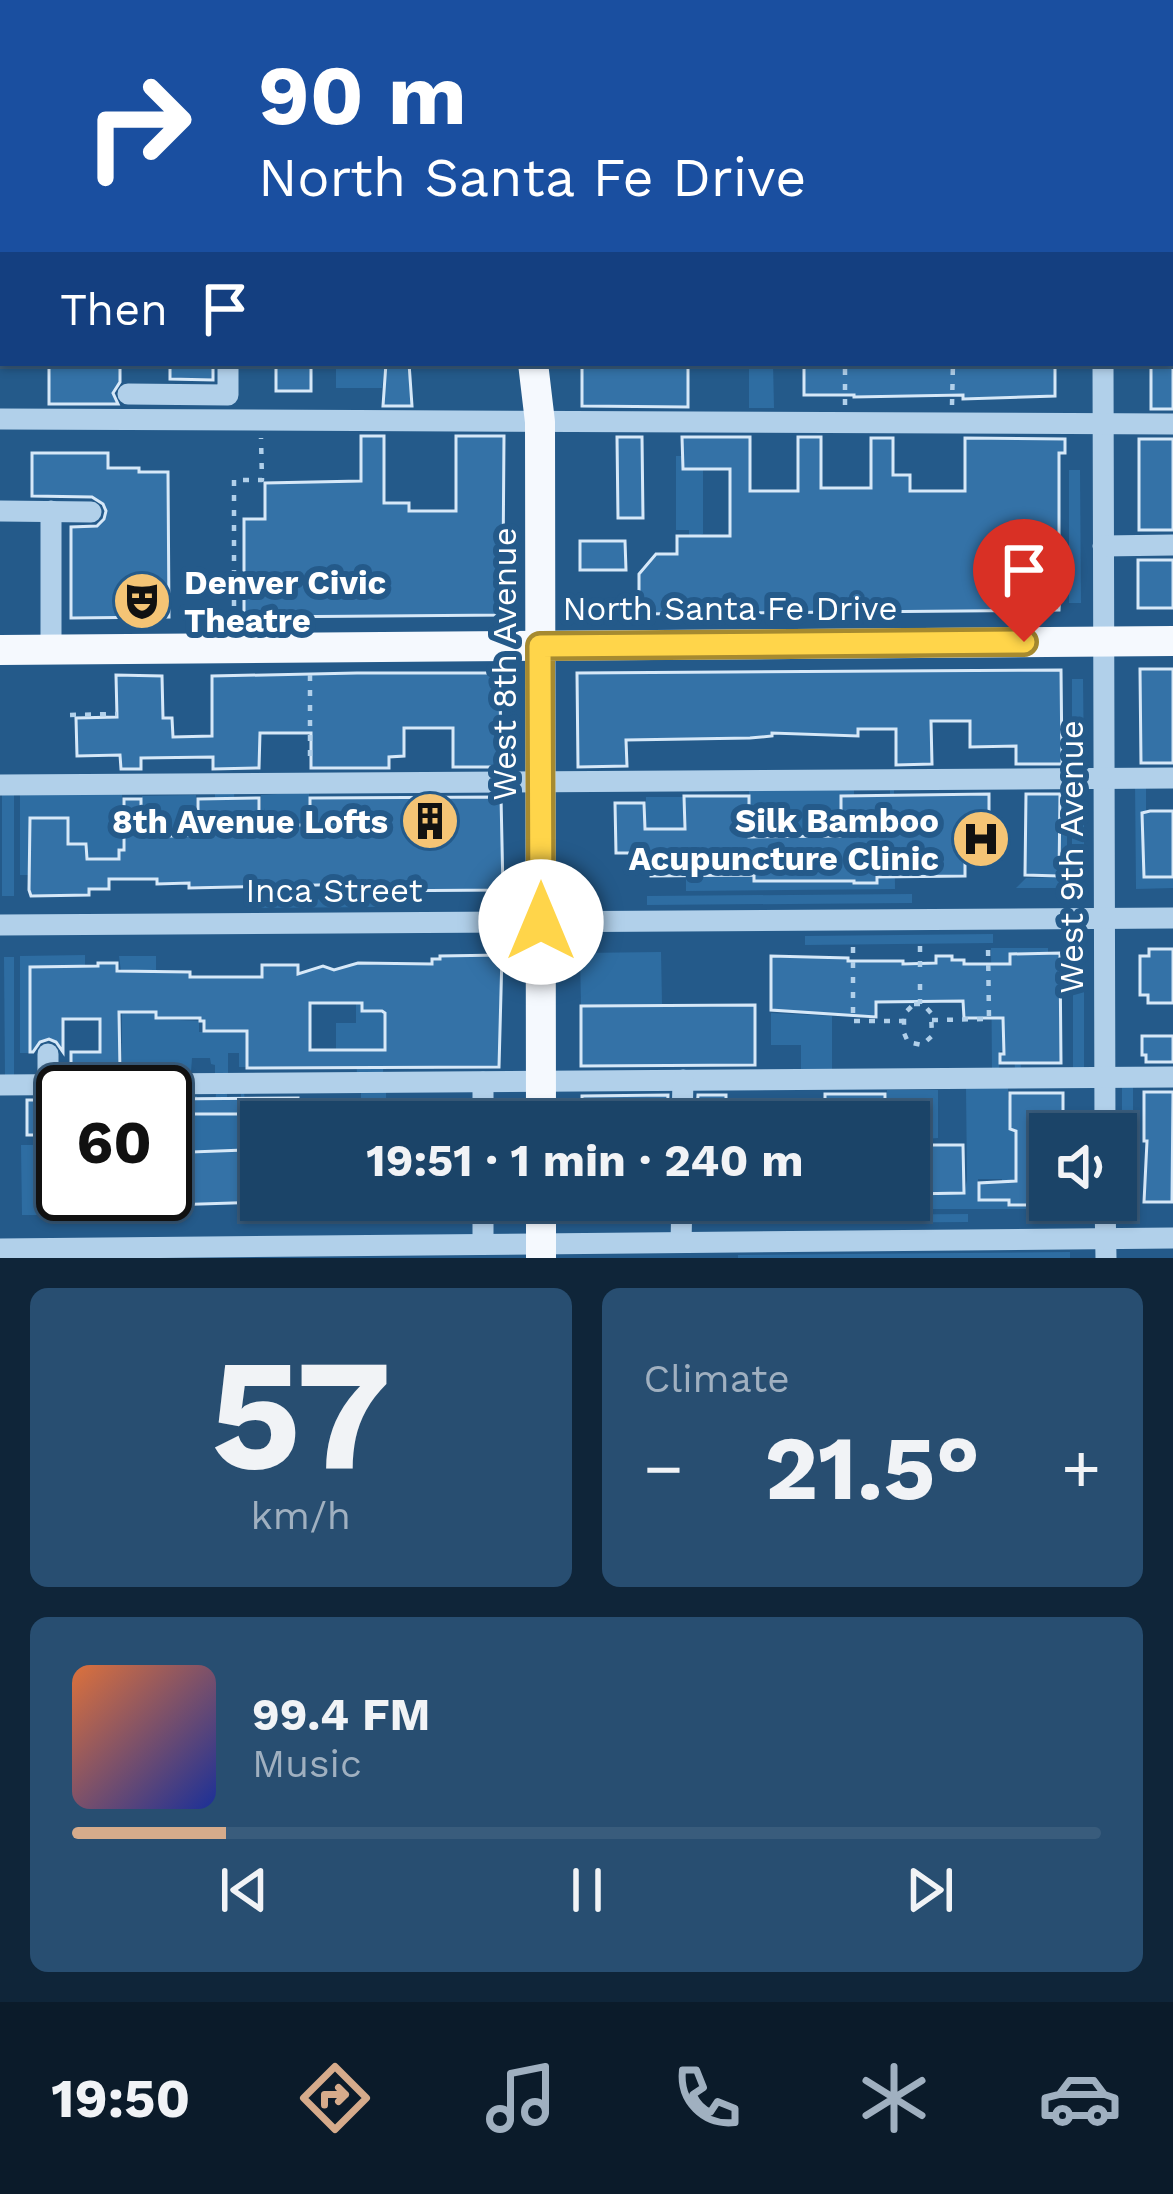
<!DOCTYPE html>
<html lang="en">
<head>
<meta charset="utf-8">
<style>
	:root { --surface:#1b4468; --page:#284e71; --text:#f1f3f6; --muted:#a0b0c0; --line:#395c7c; --accent:#d6ab8b }
	body { margin:0; font-family:"Work Sans",sans-serif; background:var(--page); color:var(--text); height:100vh; display:flex; flex-direction:column; font-size:45px; white-space:nowrap }
	* { box-sizing:border-box; margin:0 }
	p { font-size:39px; color:var(--muted) }
	.icon { flex:none; width:66px; height:66px; fill:none; stroke:currentColor; stroke-width:2; stroke-linecap:round; stroke-linejoin:round }
	.map { position:relative; height:1258px; overflow:hidden }
	.drawer { display:flex; flex-direction:column; gap:30px; padding:30px; background:#0f2539; flex:1 }
	.drawer>* { flex:none }
	.hud { position:absolute; left:0px; top:0px; width:1173px; height:366px; box-shadow:0 3px 9px #0004,0 0 0 3px var(--line); background:#1a4fa0; color:#fff; overflow:hidden }
	.fabs { position:absolute; left:1029px; top:1113px; display:grid; gap:24px }
	.fabs a { display:grid; place-items:center; width:108px; height:108px; border-radius:0px; background:var(--surface); box-shadow:0 3px 9px #0004,0 0 0 3px var(--line); font-size:60px }
	.speed { position:absolute; left:36px; top:1065px; display:flex; gap:24px; font-size:60px; font-weight:700; text-align:center }
	.speed>* { display:grid; place-content:center; width:156px; height:156px; border-radius:50%; background:var(--surface); box-shadow:0 3px 9px #0004,0 0 0 3px var(--line); line-height:1 }
	.speed .limit { border:6px solid #111; border-radius:18px; background:#fff; color:#111 }
	.pin { position:absolute; display:grid; place-items:center; width:102px; height:102px; color:#fff; margin:-123px -51px; border-radius:50% 50% 50% 0; rotate:-45deg; box-shadow:0 0 12px #0007 }
	.pin .icon { rotate:45deg }
	.me { position:absolute; width:132px; margin:-66px; rotate:0deg; stroke-linejoin:round; filter:drop-shadow(0 0 9px #0008) }
	.turn { display:flex; align-items:center; gap:42px; height:252px; padding:0 60px; font-size:54px }
	.turn .icon { width:156px; height:156px; stroke-width:2.5 }
	.turn b { display:block; font-size:84px; line-height:102px }
	.then { display:flex; align-items:center; height:114px; padding:0 60px; background:#0003; gap:24px; font-size:45px }
	.big { font-size:90px; font-weight:700; line-height:1.1 }
	.drawer .card { flex:1; display:flex; flex-direction:column; justify-content:center; gap:18px; min-width:0; padding:0 42px; border-radius:18px; background:var(--page) }
	.drawer .dial { align-items:center; gap:0 }
	.dial b { font-size:156px; line-height:1 }
	.song { display:flex; align-items:center; gap:36px }
	.cover { width:144px; height:144px; border-radius:18px; background:linear-gradient(135deg,hsl(20 70% 55%),hsl(230 70% 35%)) }
	.played { height:12px; border-radius:6px; background:linear-gradient(90deg,var(--accent) 15%,var(--line) 15%) }
	.keys { display:flex; justify-content:space-around; direction:ltr }
	.heat { display:flex; justify-content:space-between; align-items:center; font-size:66px; direction:ltr }
	.drawer .tiles { flex:1; display:grid; gap:30px; grid-template-columns:1fr 1fr }
	.card:last-child { grid-column:span 2 }
	.trip { position:absolute; left:240px; top:1101px; width:690px; height:120px; border-radius:0px; background:var(--surface); box-shadow:0 3px 9px #0004,0 0 0 3px var(--line); font-weight:700; line-height:120px; text-align:center }
	.tab-bar { display:flex; height:192px; justify-content:space-around; align-items:center; background:#0b1b2a; color:var(--muted) }
	.tab-bar .icon { width:84px; height:84px }
	.tab-bar .selected { color:var(--accent) }
	.tab-bar b { font-size:54px; color:var(--text) }
	.map>svg:first-child { display:block }
	.green { fill:#2e6da2; fill-rule:evenodd }
	.building { fill:#3472a7; stroke:#d6e8f8; stroke-width:3; fill-rule:evenodd }
	.lines { fill:none; stroke-linecap:round; stroke-linejoin:round }
	.path { stroke:#b1d0ea; stroke-width:4.5; stroke-dasharray:6 9; stroke-linecap:butt }
	.minor { stroke:#b1d0ea; stroke-width:21 }
	.major { stroke:#f5f9fe; stroke-width:30 }
	.route-casing { stroke:#a68a30; stroke-width:30 }
	.route { stroke:#ffd54a; stroke-width:21 }
	.labels { text-anchor:middle; dominant-baseline:central; stroke-width:12; stroke-linejoin:round; paint-order:stroke }
	.poi-label { font-size:33px; font-weight:bold; fill:#fff; stroke:#245a8a; text-anchor:end }
	.street-label { font-size:33px; fill:#fff; stroke:#245a8a }
</style>
</head>
<body>
<div class="map">
<svg width="1173" height="1258" viewBox="0 0 1173 1258">
	<rect width="100%" height="100%" fill="#245a8a"/>
	<g class="green">
		<path d="M336,363h49l-3,25h-46z"/>
		<path d="M749,363h24l1,45h-25z"/>
		<path d="M676,456h6v14h21v64l-3,1v19h-11v-24h-13z"/>
		<path d="M1069,470h11l1,133h-12z"/>
		<path d="M1072,679h11l1,87 -4,3h-8z"/>
		<path d="M1135,781h11v34l-4,2 1,61 30,1v9l-37,1z"/>
		<rect x="1072" y="788" width="12" height="100"/>
		<path d="M749,789h105v6h-13v10l49,6v-22h4l1,100 -209,2v-70l63,-1zM828,836l22,38 30,3 -3,7h-23l-1,-7 -16,-1 -1,5 -11,1 -1,-6 -11,6h-11v-6h-11l-1,6h-11l-1,-6h-12l-1,6h-11l-1,-6h-49l-1,-33 54,-7z"/>
		<rect x="2" y="791" width="12" height="105"/>
		<path d="M215,792h19l1,18h26v-15l48,-3v21l20,1 29,70v11h-35v-10l-36,-54 -1,-8h-20l-2,-15v28l-49,-26z"/>
		<path d="M122,794l1,21h19v-19l54,-1v15l-8,1v22l-11,1v5h-10l-1,-4h-23l-1,-5h-20v18h-3v10l-10,1v15h-12v-16l-9,-1v-14h-54l-5,3 -1,29h-8v-80z"/>
		<path d="M646,797h37v36h-18v-5h-14l-1,10h-4z"/>
		<path d="M1061,798h6v90h-51l10,-10 35,-1z"/>
		<path d="M912,894v9l-265,2v-9z"/>
		<path d="M376,899v8l-119,1 -1,-8z"/>
		<path d="M993,934v9l-188,2v-9z"/>
		<path d="M1084,947v122h-11v-121z"/>
		<path d="M991,948h57v5h-39v33l11,41h-18v12l22,1 -4,7 1,23h-6l-1,-18 -14,-1 -1,20h-7z"/>
		<path d="M661,952l1,52 -81,1 -1,-52z"/>
		<path d="M85,955v10l-5,1 -1,4h-15v-4h-35v87h-9v-97z"/>
		<path d="M119,956h37v14l-11,1v5l-4,1 1,35 13,1 1,6 43,2v11h32v-46l28,45 4,18h-16v18h-8v-14h-11v23l-13,1v-12l-4,-1 -1,-6h-18l-1,14h-69v-93z"/>
		<path d="M4,957h10v120h-9z"/>
		<path d="M356,1004h6l1,8 42,2 29,15v40h-25v-39h-25l-1,45 -26,1 -1,-27h-20v-26h20z"/>
		<path d="M771,1013l61,3v54h-31v-25h-30z"/>
		<rect x="1122" y="1086" width="11" height="121"/>
		<path d="M966,1087h42v13l6,1v15l-4,1v11l5,1v52h-3l-1,5 -9,13v-20h-24v22h30l1,6 48,-1 1,-6h12v9h-219l-1,-9h59v-4l1,2h10l2,-49 -13,-1v-26h-130l-1,-8h46l1,-2h34l1,6h26l1,-28h51v48l-13,1 3,55h36l3,-14z"/>
		<path d="M361,1090h25v16h10v16h-59v-8l24,-1z"/>
		<path d="M216,1091h11v23h14v-23h3l2,27 17,1 -1,-22h6l3,13 -10,12 -8,21h-9l-3,8 -49,18v-30h-23v20h-4v-42l27,-2v-19h5v18h18z"/>
		<path d="M21,1145h14v51l12,5v4l22,4v6h-47z"/>
		<path d="M968,1214v8l-283,2v-8z"/>
		<path d="M1070,1252v6h-332v-3z"/>
	</g>
	<g class="building">
		<path d="M49,363h71v19l-7,11 5,11h-69z"/>
		<path d="M170,363h43v17l-43,-1z"/>
		<rect x="276" y="363" width="35" height="28"/>
		<path d="M386,363h23l3,43h-29z"/>
		<path d="M582,363h106v44l-106,-1z"/>
		<path d="M804,363h251v33l-92,3v-4l-109,2v-2h-50z"/>
		<rect x="1151" y="363" width="22" height="46"/>
		<path d="M361,436h23v67h25v8h47v-75h48l-1,133h4l-1,46 -262,2v-98h21v-36l96,-2z"/>
		<path d="M617,437h25l1,81h-25z"/>
		<path d="M682,437h68v54h48v-54h23v51h50v-50h22v37h17v16h55v-53l100,1v14h-6v101h3l-3,56 -420,4v-40l17,-20h21v-18h53v-67h-47z"/>
		<rect x="1139" y="439" width="34" height="91"/>
		<path d="M32,453h76v15h31v4h29l1,145 -98,1v-91l26,-1 7,-7 2,-8 -3,-7 -11,-7 -60,-1z"/>
		<path d="M580,541h45l1,29h-46z"/>
		<rect x="1138" y="560" width="35" height="48"/>
		<path d="M1140,669h33v94h-32z"/>
		<path d="M1061,670l1,94h-46v-18l-46,1v-26h-39l1,43 -36,1v-36h-38v7l-86,-3v3l-22,2 -124,2 1,26 -49,1 -1,-94z"/>
		<path d="M357,673h137l6,5 1,89h-48v-39h-49v28l-15,1v11h-78v-35h-51l-1,35 -46,1v-12l-72,1v11h-20l-1,-14 -43,1 -1,-38 41,-1 -1,-42 46,1 1,42h9l1,19 39,-1v-60z"/>
		<path d="M989,794v53h-24v29l-88,1v6h-23v-2h-100v-6l-103,1v-23h-35l-1,-50h29l1,26h40l-1,-33h65v41l92,-1v-40z"/>
		<path d="M1026,794h34l-1,82 -34,-1z"/>
		<path d="M501,797l2,93 -144,1v-7l-170,4v-5l-32,1v-5h-48v10h-20v6l-58,1 -2,-6 1,-72h38v26h18l1,15h32v-9h5v-51h17v37h38l10,-1v-23h9v-13l61,-1v27h51v-27z"/>
		<path d="M1150,811h23v66h-29l-2,-64z"/>
		<path d="M1149,949h24v54h-25v-8h-8v-39h9z"/>
		<path d="M1060,953l1,110h-61v-9h4l-1,-36h-39l-1,-17 -87,1v15l-105,-7v-54l77,2v3h55v3l33,-1v-7h16v4h12v4h46v-10z"/>
		<path d="M502,955l-3,112 -252,1v-37h-43v-10h-4v-3h-44v-6h-37l1,57 -49,1v-18h29v-33h-37v33l-7,-10 -7,-3 -9,3 -7,10h-3v-85l68,-1v-3h19v8l73,1v5h72v-12h36v9l25,-8 11,4 24,-7 74,1v-5h8v-3zM310,1003h52v8h20l3,2v37h-75z"/>
		<path d="M755,1005v60l-174,1v-60z"/>
		<path d="M1142,1036h31v26h-27v-7h-4z"/>
		<path d="M1144,1092h29l-1,110h-28l3,-61h-3z"/>
		<path d="M1010,1093h53v37l-13,1v74h-41v-5h-30v-17l37,-2v-50l-6,-2z"/>
		<path d="M825,1094h60v22h-24v-5h-36z"/>
		<path d="M668,1095l-1,27h-85v-26z"/>
		<path d="M698,1095h28v16h-29z"/>
		<path d="M298,1098v24h-37v80l-91,3v-5h-5v-41h5v-43h-5v-17zM192,1114h52v36l-52,2z"/>
		<path d="M27,1100h36v92h-23l-2,-57h-11z"/>
		<path d="M929,1145h34l1,48 -55,1v-45h20z"/>
		<rect x="73" y="1194" width="46" height="18"/>
	</g>
	<g class="lines">
		<g class="path">
			<path d="M1170,277h3"/>
			<path d="M845,405v-42"/>
			<path d="M952,405l1,-42"/>
			<path d="M234,621v-141h28l-1,-42"/>
			<path d="M310,675v90"/>
			<path d="M70,715l47,-1"/>
			<path d="M920,946v29"/>
			<path d="M853,947v74h51"/>
			<path d="M920,984v20"/>
			<path d="M914,1004h9l8,9 1,23 -10,9 -14,-3 -4,-9v-19z"/>
			<path d="M932,1020l57,-1 -1,-73"/>
		</g>
		<g class="minor">
			<path d="M1103,0v3"/>
			<path d="M925,3v-3"/>
			<path d="M0,25h3"/>
			<path d="M1170,26h3"/>
			<path d="M0,90h3"/>
			<path d="M1103,363l2,771"/>
			<path d="M128,394l100,1v-32"/>
			<path d="M0,419l1173,5"/>
			<path d="M0,511l91,1"/>
			<path d="M51,511v139"/>
			<path d="M1103,546l70,-1"/>
			<path d="M0,785l1173,-7"/>
			<path d="M0,925l1173,-7"/>
			<path d="M48,1054v31"/>
			<path d="M483,1082v40"/>
			<path d="M0,1085l1173,-8"/>
			<path d="M682,1122l1,-42"/>
			<path d="M483,1200v44"/>
			<path d="M1105,1200l1,58"/>
			<path d="M681,1242l1,-42"/>
			<path d="M0,1249l1173,-11"/>
		</g>
		<g class="major">
			<path d="M547,0v3"/>
			<path d="M0,218h3"/>
			<path d="M1170,223h3"/>
			<path d="M533,363l7,59 1,700"/>
			<path d="M0,650l1173,-9"/>
			<path d="M541,1200v58"/>
		</g>
	</g>
	<g class="lines">
		<g class="route-casing">
			<path id="route" d="M541,922l-1,-276 484,-4"/>
		</g>
		<use href="#route" class="route"/>
	</g>
	<defs>
		<g id="theatre-disc" transform="scale(3)"><circle r="9.5" fill="#f4c475" stroke="#245a8a"/><path d="M-5-5.5Q0-4 5-5.5V0Q5 5 0 6Q-5 5-5 0ZM-3.3-2.5H-1v1.5H-3.3ZM1-2.5H3.3v1.5H1ZM-2.8 1Q0 5.5 2.8 1Z" fill="#111"/></g>
		<g id="building-disc" transform="scale(3)"><circle r="9.5" fill="#f4c475" stroke="#245a8a"/><path d="M-4-6H4V6H1V3H-1V6H-4ZM-2.5-4.3h1.7v1.8h-1.7ZM.8-4.3h1.7v1.8H.8ZM-2.5-1h1.7V.8h-1.7ZM.8-1h1.7V.8H.8Z" fill="#111"/></g>
		<g id="hospital-disc" transform="scale(3)"><circle r="9.5" fill="#f4c475" stroke="#245a8a"/><path d="M-5-5h3v3.5h4V-5h3V5h-3V1.5h-4V5h-3Z" fill="#111"/></g>
	</defs>
	<g fill-rule="evenodd">
		<use href="#theatre-disc" x="142" y="601"/>
		<use href="#building-disc" x="430" y="821"/>
		<use href="#hospital-disc" x="981" y="839"/>
	</g>
	<g class="labels">
		<g class="poi-label">
			<text x="184" y="582" text-anchor="start">Denver Civic<tspan x="184" dy="38">Theatre</tspan></text>
			<text x="939" y="820">Silk Bamboo<tspan x="939" dy="38">Acupuncture Clinic</tspan></text>
			<text x="388" y="821">8th Avenue Lofts</text>
		</g>
		<g class="street-label">
			<text x="730" y="608">North Santa Fe Drive</text>
			<text transform="translate(504 664) rotate(-90)">West 8th Avenue</text>
			<text transform="translate(1071 857) rotate(-90)">West 9th Avenue</text>
			<text x="334" y="890">Inca Street</text>
		</g>
	</g>
</svg>
<div class="fabs">
<a><svg class="icon" aria-label="sound" viewBox="0 0 24 24"><path d="M4 9h4l5-4v14l-5-4H4zM17 9q2 3 0 6"/></svg></a>
</div>
<div class="speed"><div class="limit">60</div></div>
<div class="pin" style="left:1024px;top:642px;background:#d93025"><svg class="icon" aria-label="arrive" viewBox="0 0 24 24"><path d="M6 21V4h12l-3 4 3 4H6"/></svg></div>
<svg class="me" style="left:541px;top:922px" viewBox="-20 -20 40 40"><circle r="19" fill="#fff"/><path d="M0-13L10 11 0 6-10 11z" fill="#ffd54a"/></svg>
<div class="trip">19:51 · 1 min · 240 m</div>
<div class="hud">
<div class="turn"><svg class="icon" aria-label="right" viewBox="0 0 24 24"><path d="M7 20v-9h11M14 6l5 5-5 5"/></svg><div><b>90 m</b>North Santa Fe Drive</div></div>
<div class="then">Then<svg class="icon" aria-label="arrive" viewBox="0 0 24 24"><path d="M6 21V4h12l-3 4 3 4H6"/></svg></div>
</div>
</div>
<section class="drawer">
<div class="tiles">
<div class="card dial"><b>57</b><p>km/h</p></div>
<div class="card"><p>Climate</p>
<div class="heat"><a>−</a><b class="big">21.5°</b><a>+</a></div>
</div>
<div class="card">
<div class="song"><i class="cover"></i><div><b>99.4 FM</b><p>Music</p></div></div>
<div class="played"></div>
<div class="keys"><svg class="icon" aria-label="previous" viewBox="0 0 24 24"><path d="M18 5L8 12l10 7zM5 5v14"/></svg><svg class="icon" aria-label="pause" viewBox="0 0 24 24"><path d="M8 5v14M16 5v14"/></svg><svg class="icon" aria-label="next" viewBox="0 0 24 24"><path d="M6 5l10 7-10 7zM19 5v14"/></svg></div>
</div>
</div>
</section>
<nav class="tab-bar">
<b>19:50</b>
<svg class="icon selected" aria-label="directions" viewBox="0 0 24 24"><path d="M12 3l9 9-9 9-9-9zM9 14v-3h6M13 9l2 2-2 2"/></svg>
<svg class="icon" aria-label="music" viewBox="0 0 24 24"><path d="M9 18V5l10-2v13"/><circle cx="6" cy="18" r="3"/><circle cx="16" cy="16" r="3"/></svg>
<svg class="icon" aria-label="phone" viewBox="0 0 24 24"><path d="M5 4h4l2 5-3 2q2 4 5 5l2-3 5 2v4C11 20 4 13 5 4z"/></svg>
<svg class="icon" aria-label="climate" viewBox="0 0 24 24"><path d="M12 3v18M4 7l16 10M4 17L20 7"/></svg>
<svg class="icon" aria-label="car" viewBox="0 0 24 24"><path d="M5 17H2v-5l4-1 3-4h7l3 4 3 1v5h-3M9 17h6M6 11h13"/><circle cx="7" cy="17" r="2"/><circle cx="17" cy="17" r="2"/></svg>
</nav>
</body>
</html>
